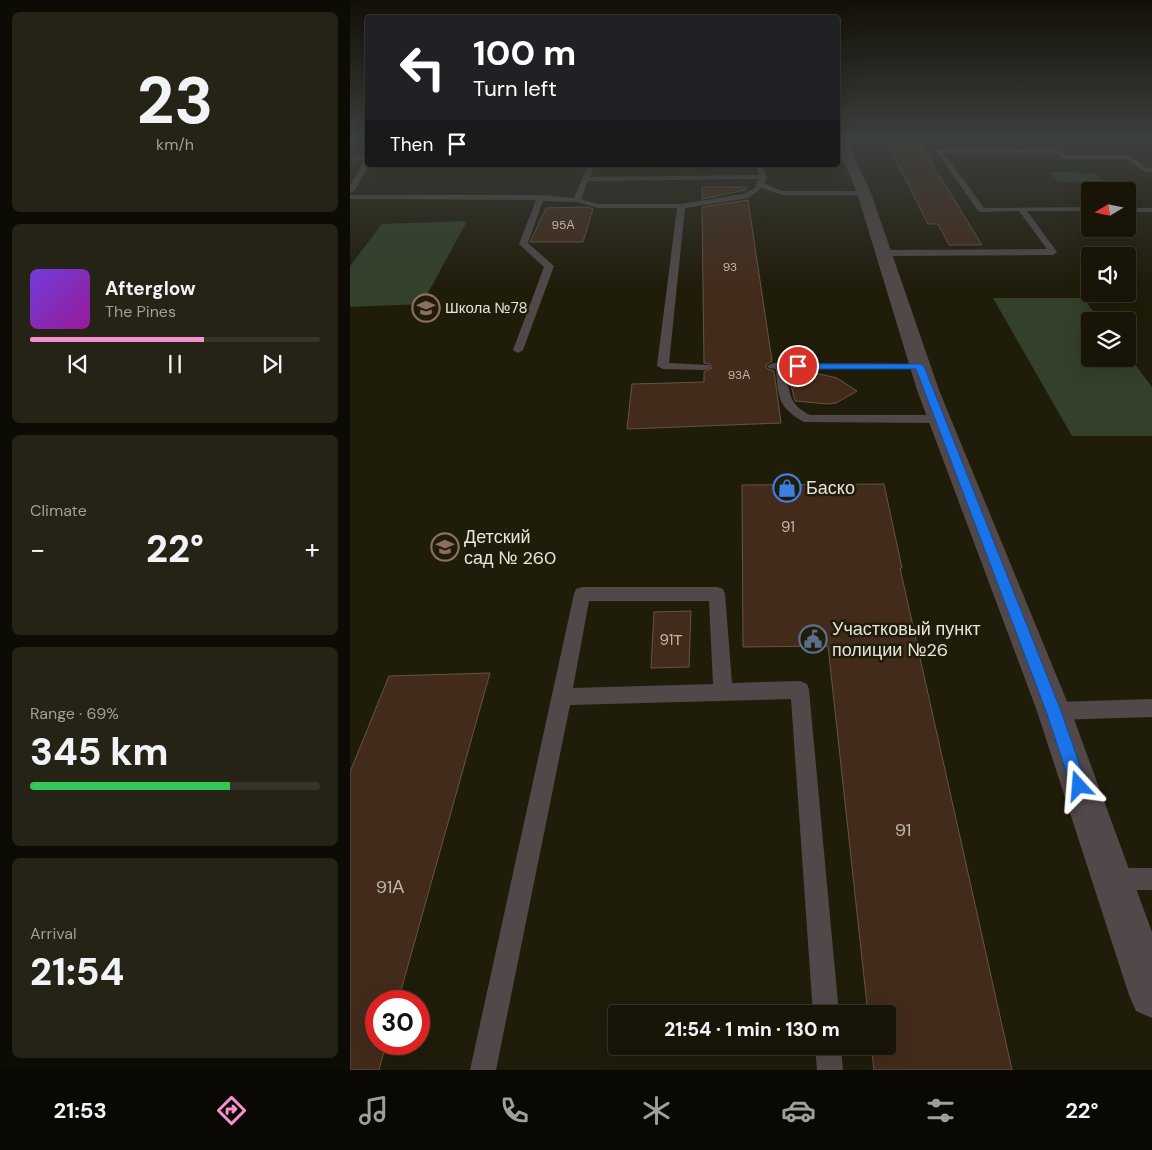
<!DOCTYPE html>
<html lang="en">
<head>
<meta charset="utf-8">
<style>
	:root { --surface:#181508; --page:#252216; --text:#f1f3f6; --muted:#9f9f9c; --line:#363429; --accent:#f591d2 }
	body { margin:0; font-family:"DM Sans",sans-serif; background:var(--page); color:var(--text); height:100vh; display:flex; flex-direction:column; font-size:19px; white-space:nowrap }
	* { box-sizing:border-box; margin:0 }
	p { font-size:16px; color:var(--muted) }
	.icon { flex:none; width:28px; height:28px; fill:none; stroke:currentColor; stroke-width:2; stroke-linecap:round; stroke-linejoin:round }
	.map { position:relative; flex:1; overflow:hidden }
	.drawer { display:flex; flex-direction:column; gap:12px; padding:12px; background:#0d0c04; width:350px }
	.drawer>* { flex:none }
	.top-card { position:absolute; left:15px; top:15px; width:475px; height:152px; border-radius:5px; box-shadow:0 5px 20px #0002,0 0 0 1px var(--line); background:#202124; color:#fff; overflow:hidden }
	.needle { width:32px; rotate:260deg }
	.controls { position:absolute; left:731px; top:182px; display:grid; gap:10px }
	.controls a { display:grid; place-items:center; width:55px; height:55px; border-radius:5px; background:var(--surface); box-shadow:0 5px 20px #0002,0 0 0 1px var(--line); font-size:25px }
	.speed { position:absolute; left:15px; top:990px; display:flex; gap:10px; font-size:25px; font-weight:700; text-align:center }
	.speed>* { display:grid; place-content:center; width:65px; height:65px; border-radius:50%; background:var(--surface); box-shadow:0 5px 20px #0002,0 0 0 1px var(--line); line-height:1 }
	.speed .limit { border:8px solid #d22; background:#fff; color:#111 }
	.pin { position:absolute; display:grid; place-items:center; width:42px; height:42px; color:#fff; margin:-21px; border:2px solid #fff; border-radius:50%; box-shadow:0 1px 5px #0007 }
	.me { position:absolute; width:55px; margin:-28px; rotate:341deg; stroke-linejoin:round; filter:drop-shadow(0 0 4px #0008) }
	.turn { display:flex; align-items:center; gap:18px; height:105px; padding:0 25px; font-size:22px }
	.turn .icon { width:65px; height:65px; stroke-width:2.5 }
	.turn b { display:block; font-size:35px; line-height:42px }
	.then { display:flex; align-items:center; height:48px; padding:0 25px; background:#0003; gap:10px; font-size:19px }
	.big { font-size:38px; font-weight:800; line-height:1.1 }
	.drawer .card { flex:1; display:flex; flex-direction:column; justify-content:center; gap:8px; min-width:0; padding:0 18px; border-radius:8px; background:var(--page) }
	.drawer .dial { align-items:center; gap:0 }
	.dial b { font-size:65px; line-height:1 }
	.song { display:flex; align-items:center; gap:15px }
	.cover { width:60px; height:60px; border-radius:8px; background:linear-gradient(135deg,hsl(260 70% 55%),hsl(300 70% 35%)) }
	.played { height:5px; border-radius:2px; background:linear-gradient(90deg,var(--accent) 60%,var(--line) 60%) }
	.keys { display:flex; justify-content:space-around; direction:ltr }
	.heat { display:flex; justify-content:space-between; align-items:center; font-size:28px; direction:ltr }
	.charge { height:8px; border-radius:4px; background:linear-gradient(90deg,#34c759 69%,var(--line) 0) }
	.trip { position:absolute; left:258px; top:1005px; width:288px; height:50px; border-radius:5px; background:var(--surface); box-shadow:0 5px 20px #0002,0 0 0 1px var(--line); font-weight:800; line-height:50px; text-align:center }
	.dock { display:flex; height:80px; justify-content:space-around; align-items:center; background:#0a0803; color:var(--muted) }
	.dock .icon { width:35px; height:35px }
	.dock .selected { color:var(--accent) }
	.dock b { font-size:22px; color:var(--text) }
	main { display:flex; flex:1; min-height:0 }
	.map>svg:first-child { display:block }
	.green { fill:#33402a }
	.building { fill:#432b1b; stroke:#665347 }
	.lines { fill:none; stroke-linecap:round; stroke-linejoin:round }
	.lane { fill:#524849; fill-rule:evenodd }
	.street { fill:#524849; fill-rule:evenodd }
	.route { fill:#1a73e8; stroke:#114b97 }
	.labels { text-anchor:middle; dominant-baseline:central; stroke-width:5; stroke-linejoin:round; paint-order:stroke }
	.far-number-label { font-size:12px; fill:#beb6aa }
	.far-poi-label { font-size:15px; fill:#e7e5d9; stroke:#201c0a; text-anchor:start }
	.number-label { font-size:15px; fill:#beb6aa }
	.poi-label { font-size:18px; fill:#e7e5d9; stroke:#201c0a; text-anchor:start }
	.near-number-label { font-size:18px; fill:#beb6aa }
</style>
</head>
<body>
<main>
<section class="drawer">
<div class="card dial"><b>23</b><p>km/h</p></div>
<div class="card">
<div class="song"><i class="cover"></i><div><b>Afterglow</b><p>The Pines</p></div></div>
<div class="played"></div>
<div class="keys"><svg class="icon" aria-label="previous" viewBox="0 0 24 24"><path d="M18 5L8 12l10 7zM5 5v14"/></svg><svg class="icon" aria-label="pause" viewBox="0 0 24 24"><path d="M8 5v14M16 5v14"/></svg><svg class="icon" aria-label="next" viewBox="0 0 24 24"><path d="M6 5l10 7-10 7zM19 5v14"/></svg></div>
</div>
<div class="card"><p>Climate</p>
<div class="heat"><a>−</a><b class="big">22°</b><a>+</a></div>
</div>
<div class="card"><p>Range · 69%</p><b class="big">345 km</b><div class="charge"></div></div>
<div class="card"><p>Arrival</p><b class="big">21:54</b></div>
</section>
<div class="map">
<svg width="802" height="1070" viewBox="0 0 802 1070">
	<rect width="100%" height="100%" fill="#201c0a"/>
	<g class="green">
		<path d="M700,172l45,1 10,9h-47z"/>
		<path d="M117,221l-45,83 -72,3v-41l32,-42z"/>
		<path d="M643,298h90l18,23h-11v38h38v-4l24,32v49h-80z"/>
	</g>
	<g class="building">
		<path d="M538,145h33l61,100h-33l-11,-21h-10z"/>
		<path d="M352,187h44v3l-44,9z"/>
		<path d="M398,200l24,161 -7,5 3,3 6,2 7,52 -154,6 5,-45 72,-2v-10l8,-4 -2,-4 -6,-1 -2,-156z"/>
		<path d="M238,207l5,2 -10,33h-53l16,-34z"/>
		<path d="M461,374h9l17,4 20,13 -21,12 -8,1 -33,-3 -5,-20z"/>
		<path d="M534,484l18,84h-2l112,502h-138l-3,-24h15v-32h-18l-40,-368 -85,1 -1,-162z"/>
		<path d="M341,611l-2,56 -38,1 3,-56z"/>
		<path d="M140,673l-92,328h-22v43h10l-7,26h-29v-298l39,-96z"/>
	</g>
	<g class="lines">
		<g class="lane">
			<path d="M708,149l8,6h63l19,14 4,-1v4h-7l-18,-13h-63l-8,-6h-112l40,55 106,-1v4h-63l30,41 -4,3 -170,1 -4,-3 4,-3 164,-1 -28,-38 -40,1 -43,-61 3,-2z"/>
			<path d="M18,155l1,10 -15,26 -4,2v-8l15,-26 -15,2v-4z"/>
			<path d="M488,157h11l3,2 -3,2h-11z"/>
			<path d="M238,165h6l-4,12 169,-2 -3,-10h6l5,12 -3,6 18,8h82l4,2 -4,2h-82l-20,-7 -14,10 -63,10 -16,155 40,2 2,2 -2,2 -4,1 -42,-1 -6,-3 20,-158h-79l-21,-6 -34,-1 -15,42 26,23 -31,84 -5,3 -5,-3 31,-83 -25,-23 17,-44 -186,-1v-4h191l33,3zM408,179l-3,9 -12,6 -62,10h-83l-17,-5 7,-18z"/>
			<rect x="778" y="208" width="24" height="4"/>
			<path d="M423,363l151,1 2,2 -6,3h-133c2,23 1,35 23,46h129l6,4 -6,4 -135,-1c-26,-14 -26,-26 -28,-53l-7,-1 -2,-2z"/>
			<path d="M232,587h135l6,2 2,5 7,89 68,-2 7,3 2,6 30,324h-26l-22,-315 -221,6 -74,365h-26l104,-476 2,-5zM239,601h120l4,83 -140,4z"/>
			<path d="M802,699v18l-98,3 -7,-3 -2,-6 2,-6 7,-3z"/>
			<path d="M763,868h39v22h-39l-8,-3 -3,-8 3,-8z"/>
			<path d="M465,1046h26l2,24h-26z"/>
		</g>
		<path class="street" d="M488,138h11l6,21 16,34 68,197 132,321 81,221v86l-16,-7 -7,-16 -92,-284 -120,-321 -60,-197 -14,-34z"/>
	</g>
	<linearGradient id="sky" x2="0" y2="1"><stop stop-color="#120f06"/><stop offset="0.48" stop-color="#3c403e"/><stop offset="1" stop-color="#3c403e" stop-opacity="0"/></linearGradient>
	<rect width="802" height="288" fill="url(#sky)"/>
	<path class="route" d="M570,364l4,2 137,345 26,75 -2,5 -6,3 -5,-3 -3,-5 -25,-75 -130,-342h-118l-4,-3 4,-2z"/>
	<defs>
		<g id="school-ring" transform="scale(1.4375)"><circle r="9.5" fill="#201c0a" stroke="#8d6e63" stroke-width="1.5"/><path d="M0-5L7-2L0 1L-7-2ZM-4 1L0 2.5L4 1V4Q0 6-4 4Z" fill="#8d6e63"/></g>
		<g id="shop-ring" transform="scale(1.4375)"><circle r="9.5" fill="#201c0a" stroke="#3f7fe0" stroke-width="1.5"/><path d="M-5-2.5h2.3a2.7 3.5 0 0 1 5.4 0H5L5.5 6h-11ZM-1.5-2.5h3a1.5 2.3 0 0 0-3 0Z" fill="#3f7fe0"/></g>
		<g id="civic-ring" transform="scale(1.4375)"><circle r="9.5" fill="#201c0a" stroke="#5c6f8a" stroke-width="1.5"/><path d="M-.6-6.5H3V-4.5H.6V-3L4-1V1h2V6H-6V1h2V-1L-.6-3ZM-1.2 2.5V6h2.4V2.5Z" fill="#5c6f8a"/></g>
	</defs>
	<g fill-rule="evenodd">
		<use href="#school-ring" x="76" y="308"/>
		<use href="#shop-ring" x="437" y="488"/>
		<use href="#school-ring" x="95" y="547"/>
		<use href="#civic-ring" x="463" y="639"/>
	</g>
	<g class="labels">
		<g class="far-number-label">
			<text x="213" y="225">95А</text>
			<text x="380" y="267">93</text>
			<text x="389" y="375">93А</text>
		</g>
		<g class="far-poi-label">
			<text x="95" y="308">Школа №78</text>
		</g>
		<g class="number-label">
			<text x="438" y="527">91</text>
			<text x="321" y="640">91Т</text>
		</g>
		<g class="poi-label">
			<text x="456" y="488">Баско</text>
			<text x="114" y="537">Детский<tspan x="114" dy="21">сад № 260</tspan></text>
			<text x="482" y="629">Участковый пункт<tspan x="482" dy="21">полиции №26</tspan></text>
		</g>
		<g class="near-number-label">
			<text x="553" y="830">91</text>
			<text x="40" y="887">91А</text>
		</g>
	</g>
</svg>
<div class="controls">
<a><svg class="needle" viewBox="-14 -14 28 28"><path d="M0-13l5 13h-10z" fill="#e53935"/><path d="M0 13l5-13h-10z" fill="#9f9f9c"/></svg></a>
<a><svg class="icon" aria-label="sound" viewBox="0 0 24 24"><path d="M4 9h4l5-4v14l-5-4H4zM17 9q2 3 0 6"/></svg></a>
<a><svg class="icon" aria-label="layers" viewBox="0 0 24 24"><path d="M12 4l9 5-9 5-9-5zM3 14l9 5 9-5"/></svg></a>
</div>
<div class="speed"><div class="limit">30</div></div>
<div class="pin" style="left:448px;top:366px;background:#d93025"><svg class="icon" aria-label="arrive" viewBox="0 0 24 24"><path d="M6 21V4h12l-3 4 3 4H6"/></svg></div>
<svg class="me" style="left:729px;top:786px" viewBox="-20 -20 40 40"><path d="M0-17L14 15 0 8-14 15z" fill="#1a73e8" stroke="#fff" stroke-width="4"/></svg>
<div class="trip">21:54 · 1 min · 130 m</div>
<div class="top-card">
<div class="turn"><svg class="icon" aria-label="left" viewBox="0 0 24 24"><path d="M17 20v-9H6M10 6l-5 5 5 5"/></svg><div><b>100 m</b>Turn left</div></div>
<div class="then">Then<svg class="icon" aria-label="arrive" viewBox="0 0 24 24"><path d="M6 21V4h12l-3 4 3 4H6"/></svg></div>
</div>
</div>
</main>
<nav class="dock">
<b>21:53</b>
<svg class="icon selected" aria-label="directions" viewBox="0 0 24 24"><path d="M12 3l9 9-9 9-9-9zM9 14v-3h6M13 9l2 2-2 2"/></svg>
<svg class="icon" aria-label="music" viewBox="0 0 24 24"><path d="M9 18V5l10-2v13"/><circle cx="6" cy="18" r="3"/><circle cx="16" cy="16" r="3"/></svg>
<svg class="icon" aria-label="phone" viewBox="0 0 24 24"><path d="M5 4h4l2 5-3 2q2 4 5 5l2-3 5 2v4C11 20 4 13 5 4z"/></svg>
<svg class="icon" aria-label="climate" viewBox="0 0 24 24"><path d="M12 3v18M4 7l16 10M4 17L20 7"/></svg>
<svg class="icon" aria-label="car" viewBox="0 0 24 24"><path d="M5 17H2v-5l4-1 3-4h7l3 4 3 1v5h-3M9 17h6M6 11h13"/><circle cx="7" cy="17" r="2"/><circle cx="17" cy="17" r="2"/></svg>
<svg class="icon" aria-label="filters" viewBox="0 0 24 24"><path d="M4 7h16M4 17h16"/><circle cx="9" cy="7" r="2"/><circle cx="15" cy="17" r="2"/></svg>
<b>22°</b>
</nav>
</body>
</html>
